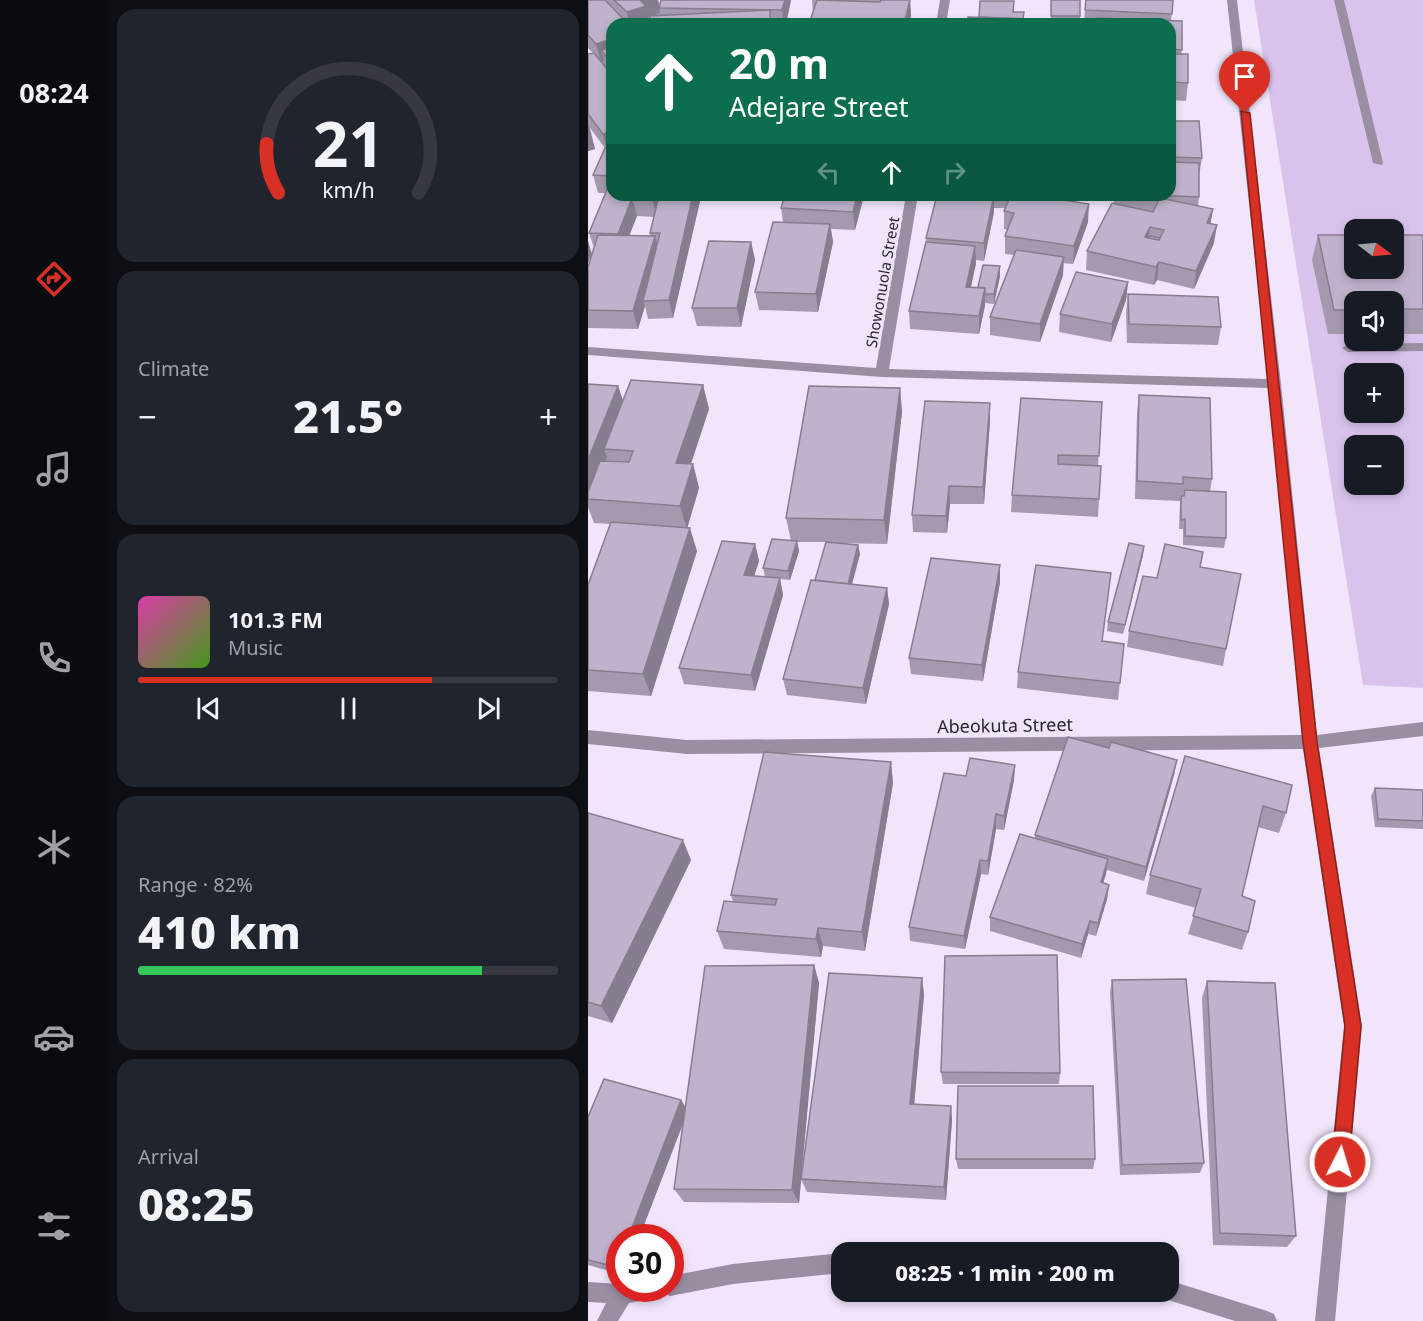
<!DOCTYPE html>
<html lang="en">
<head>
<meta charset="utf-8">
<style>
	:root { --surface:#171b24; --page:#20242c; --text:#f1f3f6; --muted:#9ea1a6; --line:#363941; --accent:#d93025 }
	body { margin:0; font-family:"Noto Sans",sans-serif; background:var(--page); color:var(--text); height:100vh; display:flex; flex-direction:column; font-size:22px; white-space:nowrap }
	* { box-sizing:border-box; margin:0 }
	p { font-size:20px; color:var(--muted) }
	.icon { flex:none; width:33px; height:33px; fill:none; stroke:currentColor; stroke-width:2; stroke-linecap:round; stroke-linejoin:round }
	.map { position:relative; flex:1; overflow:hidden }
	.sheet { display:flex; flex-direction:column; gap:9px; padding:9px; background:#0d0f14; width:480px }
	.sheet>* { flex:none }
	.top-card { position:absolute; left:18px; top:18px; width:570px; height:183px; border-radius:18px; box-shadow:0 3px 9px #0003; background:#0b6e4f; color:#fff; overflow:hidden }
	.needle { width:39px; rotate:106deg }
	.fabs { position:absolute; left:756px; top:219px; display:grid; gap:12px }
	.fabs a { display:grid; place-items:center; width:60px; height:60px; border-radius:12px; background:var(--surface); box-shadow:0 3px 9px #0003; font-size:30px }
	.speed { position:absolute; left:18px; top:1224px; display:flex; gap:12px; font-size:30px; font-weight:700; text-align:center }
	.speed>* { display:grid; place-content:center; width:78px; height:78px; border-radius:50%; background:var(--surface); box-shadow:0 3px 9px #0003; line-height:1 }
	.speed .limit { border:9px solid #d22; background:#fff; color:#111 }
	.pin { position:absolute; display:grid; place-items:center; width:51px; height:51px; color:#fff; margin:-62px -26px; border-radius:50% 50% 50% 0; rotate:-45deg; box-shadow:0 0 6px #0007 }
	.pin .icon { rotate:45deg }
	.me { position:absolute; width:66px; margin:-33px; rotate:5deg; stroke-linejoin:round; filter:drop-shadow(0 0 4px #0008) }
	.turn { display:flex; align-items:center; gap:21px; height:126px; padding:0 24px; font-size:27px }
	.turn .icon { width:78px; height:78px; stroke-width:2.5 }
	.turn b { display:block; font-size:42px; line-height:51px }
	.lanes { display:flex; align-items:center; height:57px; padding:0 24px; background:#0003; justify-content:center; gap:30px; direction:ltr }
	.lanes .off { opacity:.35 }
	.big { font-size:45px; font-weight:800; line-height:1.1 }
	.sheet .widget { flex:1; display:flex; flex-direction:column; justify-content:center; gap:9px; min-width:0; padding:0 21px; border-radius:18px; background:var(--page) }
	.sheet .dial { align-items:center; gap:0 }
	.dial svg { height:156px; overflow:visible; fill:none; stroke:var(--line); stroke-width:7; stroke-linecap:round; text-anchor:middle }
	.dial text { fill:var(--text); stroke:none }
	.song { display:flex; align-items:center; gap:18px }
	.cover { width:72px; height:72px; border-radius:9px; background:linear-gradient(135deg,hsl(320 70% 55%),hsl(100 70% 35%)) }
	.played { height:6px; border-radius:3px; background:linear-gradient(90deg,var(--accent) 70%,var(--line) 70%) }
	.keys { display:flex; justify-content:space-around; direction:ltr }
	.heat { display:flex; justify-content:space-between; align-items:center; font-size:33px; direction:ltr }
	.charge { height:9px; border-radius:4px; background:linear-gradient(90deg,#34c759 82%,var(--line) 0) }
	.trip { position:absolute; left:243px; top:1242px; width:348px; height:60px; border-radius:18px; background:var(--surface); box-shadow:0 3px 9px #0003; font-weight:800; line-height:60px; text-align:center }
	main { display:flex; flex:1; min-height:0 }
	.tabs { display:flex; flex-direction:column; width:108px; justify-content:space-around; align-items:center; background:#090b0e; color:var(--muted) }
	.tabs .icon { width:42px; height:42px }
	.tabs .active { color:var(--accent) }
	.tabs b { font-size:27px; color:var(--text) }
	.map>svg:first-child { display:block }
	.green { fill:#d9c3ed; fill-rule:evenodd }
	.lines { fill:none; stroke-linecap:round; stroke-linejoin:round }
	.service { fill:#998ea2; fill-rule:evenodd }
	.minor { fill:#998ea2; fill-rule:evenodd }
	.wall { fill:#a599af; fill-rule:evenodd }
	.shaded-wall { fill:#867d8f }
	.building { fill:#c0b2cc; stroke:#867d8f; stroke-width:1.5; fill-rule:evenodd }
	.route { fill:#d93025; stroke:#8d1f18; stroke-width:1.5 }
	.labels { text-anchor:middle; dominant-baseline:central; stroke-width:6; stroke-linejoin:round; paint-order:stroke }
	.far-street-label { font-size:15px; fill:#2a252f; stroke:#f1e5fc }
	.street-label { font-size:18px; fill:#2a252f; stroke:#f1e5fc }
</style>
</head>
<body>
<main>
<nav class="tabs">
<b>08:24</b>
<svg class="icon active" aria-label="directions" viewBox="0 0 24 24"><path d="M12 3l9 9-9 9-9-9zM9 14v-3h6M13 9l2 2-2 2"/></svg>
<svg class="icon" aria-label="music" viewBox="0 0 24 24"><path d="M9 18V5l10-2v13"/><circle cx="6" cy="18" r="3"/><circle cx="16" cy="16" r="3"/></svg>
<svg class="icon" aria-label="phone" viewBox="0 0 24 24"><path d="M5 4h4l2 5-3 2q2 4 5 5l2-3 5 2v4C11 20 4 13 5 4z"/></svg>
<svg class="icon" aria-label="climate" viewBox="0 0 24 24"><path d="M12 3v18M4 7l16 10M4 17L20 7"/></svg>
<svg class="icon" aria-label="car" viewBox="0 0 24 24"><path d="M5 17H2v-5l4-1 3-4h7l3 4 3 1v5h-3M9 17h6M6 11h13"/><circle cx="7" cy="17" r="2"/><circle cx="17" cy="17" r="2"/></svg>
<svg class="icon" aria-label="filters" viewBox="0 0 24 24"><path d="M4 7h16M4 17h16"/><circle cx="9" cy="7" r="2"/><circle cx="15" cy="17" r="2"/></svg>
</nav>
<section class="sheet">
<div class="widget dial"><svg viewBox="0 0 100 80">
<path d="M14 69A42 42 0 1 1 86 69"/>
<path d="M14 69A42 42 0 0 1 8 44" stroke="#d93025"/>
<text x="50" y="56" font-size="32" font-weight="700">21</text>
<text x="50" y="72" font-size="11">km/h</text>
</svg></div>
<div class="widget"><p>Climate</p>
<div class="heat"><a>−</a><b class="big">21.5°</b><a>+</a></div>
</div>
<div class="widget">
<div class="song"><i class="cover"></i><div><b>101.3 FM</b><p>Music</p></div></div>
<div class="played"></div>
<div class="keys"><svg class="icon" aria-label="previous" viewBox="0 0 24 24"><path d="M18 5L8 12l10 7zM5 5v14"/></svg><svg class="icon" aria-label="pause" viewBox="0 0 24 24"><path d="M8 5v14M16 5v14"/></svg><svg class="icon" aria-label="next" viewBox="0 0 24 24"><path d="M6 5l10 7-10 7zM19 5v14"/></svg></div>
</div>
<div class="widget"><p>Range · 82%</p><b class="big">410 km</b><div class="charge"></div></div>
<div class="widget"><p>Arrival</p><b class="big">08:25</b></div>
</section>
<div class="map">
<svg width="835" height="1321" viewBox="0 0 835 1321">
	<rect width="100%" height="100%" fill="#f1e5fc"/>
	<path class="green" d="M666,0h169v688l-60,-3zM766,230h40v38h-40zM766,302h40v38h-40zM766,374h40v38h-40zM766,446h40v38h-40z"/>
	<g class="lines">
		<g class="service">
			<path d="M746,0h10l39,163 -1,2 -9,-2z"/>
			<path d="M835,343v8l-75,1 -6,-4 6,-4z"/>
		</g>
		<g class="minor">
			<path d="M352,0h10l-4,24h-10z"/>
			<path d="M639,0h10l44,384 36,351 106,-13v14l-104,12 43,278 -27,295h-20l29,-295 -41,-277 -616,5 -99,-10v-14l99,10 615,-5 -33,-347 -387,-11 -294,-22v-8l288,21 30,-173h12l-29,174 379,10z"/>
			<path d="M363,1242l14,3 3,7h-27l3,-7z"/>
			<path d="M254,1253v20l-109,11 -63,12 -7,-3 -8,5 -26,5 -11,18h-21l9,-18 -18,-1v-20l32,2v4h50v-12l63,-12z"/>
			<path d="M580,1280l99,31 7,3 3,7h-42l-67,-21 -7,-3 -2,-5h9z"/>
		</g>
	</g>
	<g class="wall">
		<path d="M0,0h70l1,6 2,-6h130l-5,24h-174v171h86l2,6 -27,117 -25,1 -3,-13 -7,23 -50,-1v-61l6,-19 -5,-15 16,-40h-7l-5,-18 12,-27 -15,-20 5,21 -7,2v-98v1l5,-1 -5,-5zM49,216l17,1 -4,16v3l-21,-1z"/>
		<path d="M224,0h98l1,16 -98,-4z"/>
		<path d="M463,0l29,16v8h-44l15,-1z"/>
		<path d="M585,0l-2,21 11,29 -1,4 7,29 -2,18 -16,-1v-76h-86l1,-14z"/>
		<path d="M582,121l32,37 -3,18v21l-1,9 15,3 -3,15 4,19 -20,46 -37,-9 -3,5 -68,-15 1,-19 27,-48v-8h56z"/>
		<path d="M197,195h79l-9,35 -24,-1 2,13 -15,70 -59,-2 -4,-18 28,-70 -2,-14z"/>
		<path d="M349,195h97l54,27 -15,42 -10,-1v12l-23,67 -50,-7v-18l24,-62 -9,-1v-18l3,-6 -4,-1v-18l1,-3h-11v4l-10,49 -8,-1 -5,27h7l22,-11 -6,28 -9,-1 -6,31 -69,-5 -1,-18z"/>
		<path d="M730,235h105v99h-29v-32h-40v32h-26l-16,-74z"/>
		<path d="M163,242l4,18 -14,67 -44,-1 -5,-18z"/>
		<path d="M540,282l-2,18 -15,42 -52,-10 1,-18z"/>
		<path d="M540,294l93,33 -3,18 -91,-2 -1,-30z"/>
		<path d="M0,384l30,2 5,15 80,-16 6,24 -18,55h2l6,24 -12,39 10,24 -46,145 -63,-5v-106l22,-61 -16,-1 -6,-16z"/>
		<path d="M312,388l2,24 -15,132 -52,-1 23,2 2,9 -8,30 35,4 2,16 -23,100 -79,-9 -4,-16 32,-99 11,-38h-29l2,9 -9,29 -10,-1 3,16 -28,96 -71,-7 -5,-16 76,-124 4,17 -5,15 11,1 -2,-9 28,-27 -5,-23z"/>
		<path d="M551,395l73,84 -2,12 16,47 -2,10 -41,-3v-16h-4l1,-28 -45,-2 2,-86z"/>
		<path d="M514,402l-4,64 1,33 -1,18 -87,-5 1,-17z"/>
		<path d="M402,403v18l-6,83h-34l-3,29 -34,-1 -1,-17z"/>
		<path d="M556,546l-1,9 -20,79 -16,-3 1,-9z"/>
		<path d="M412,565v17l-17,99 -72,-7 -2,-16z"/>
		<path d="M612,567l26,82 -3,17 -96,-19 2,-16 28,-53z"/>
		<path d="M536,644l-6,56 -101,-12 1,-16z"/>
		<path d="M521,748l68,12 -3,15 -30,106 -37,-11 -4,13 6,2 -2,14 -11,37 -8,-2 -7,24 -91,-27v-14l45,-78v-4z"/>
		<path d="M597,756l101,57 -7,20 -21,-6 -16,69 6,36 -6,18 -54,-16 8,-26 -50,-14 4,-19z"/>
		<path d="M303,762l2,21 -28,168 -42,-5 -2,11 -97,-8 -7,-18 16,-29 -2,-7z"/>
		<path d="M427,765l-1,15 -10,50 -8,-1 -8,46 -7,-1 -16,75 -55,-8 -1,-14 57,-151z"/>
		<path d="M787,788l48,2v39l-48,-2 -4,-31z"/>
		<path d="M0,813l103,47 -79,163 -24,-7z"/>
		<path d="M226,965l5,18 -18,195 121,-200 2,17 -10,109 37,2 1,14 -6,80 -139,-8 -6,-13 -2,24 -115,-1 -10,-13 9,-67 -44,116h-19v36l-32,-9v-148l97,-9z"/>
		<path d="M524,980l92,183 -4,10 -80,2 -10,-182z"/>
		<path d="M619,981l89,255 -9,11 -74,-2 -11,-247z"/>
		<path d="M353,1072l119,1 -1,11h-116z"/>
		<path d="M368,1159h139l-2,10h-135z"/>
	</g>
	<g class="shaded-wall">
		<path d="M52,0h18l2,8h-1l1,5 -12,4 2,7h-21l-2,-12z"/>
		<path d="M197,0h6l-5,24h-2l-2,-14z"/>
		<path d="M322,0l1,16 -2,8h-5z"/>
		<path d="M24,39v20l-11,-9 3,11 -3,1 -5,-18z"/>
		<path d="M0,124l7,25 -7,2z"/>
		<path d="M24,131v20l-4,1 -5,-18z"/>
		<path d="M66,195h8l-5,22 -5,-18z"/>
		<path d="M105,195h5l2,6 -27,117 -4,-18z"/>
		<path d="M269,195h7v1l-9,34 -2,-18z"/>
		<path d="M406,195v17l-10,49v-18z"/>
		<path d="M44,198l5,18 -14,36 -5,-18z"/>
		<path d="M501,204l-1,18 -15,42 1,-18z"/>
		<path d="M625,209l-3,18 -3,-4z"/>
		<path d="M242,224l3,18 -15,70 -2,-18z"/>
		<path d="M629,225l-3,18 -20,46 2,-18z"/>
		<path d="M562,227l-3,19 -2,-9z"/>
		<path d="M67,236l5,18 -17,47 2,5 -7,23 -5,-18z"/>
		<path d="M0,241l4,13 -4,9z"/>
		<path d="M163,242l4,18 -14,67 -4,-19z"/>
		<path d="M387,246l1,18 -9,41 -1,-18z"/>
		<path d="M476,257l-1,18 -23,67v-18z"/>
		<path d="M571,262l-2,18 -3,5 2,-18z"/>
		<path d="M412,266v10l-6,28v-10z"/>
		<path d="M540,282l-2,18 -15,42 1,-18z"/>
		<path d="M397,288v18l-6,28v-18z"/>
		<path d="M115,385l6,24 -26,78 -7,-24z"/>
		<path d="M30,386l8,24 -22,39 3,8 -16,43 -3,-4v-36z"/>
		<path d="M312,388l2,24 -15,132 -3,-24z"/>
		<path d="M402,403v18l-6,83 -1,-17z"/>
		<path d="M105,464l6,24 -12,41 -7,-23z"/>
		<path d="M361,486l1,18 -3,29 -1,-17z"/>
		<path d="M102,528l7,23 -46,145 -8,-22z"/>
		<path d="M209,541l2,10 -9,29 -2,-9z"/>
		<path d="M167,544l4,17 -10,31 -5,-17z"/>
		<path d="M270,545l2,9 -11,41 -2,-9z"/>
		<path d="M556,546l-1,9 -20,79 2,-9z"/>
		<path d="M412,565v17l-17,99 -1,-16z"/>
		<path d="M192,578l3,17 -28,96 -4,-16z"/>
		<path d="M299,588l2,16 -23,100 -3,-16z"/>
		<path d="M589,760l-3,15 -30,106 2,-14z"/>
		<path d="M303,762l2,21 -28,168 -3,-19z"/>
		<path d="M427,765l-1,15 -10,50v-14z"/>
		<path d="M408,814v15l-8,46v-14z"/>
		<path d="M95,840l8,20 -79,163 -11,-17z"/>
		<path d="M520,859l-2,15 -7,22 2,-14z"/>
		<path d="M392,860l1,14 -16,75 -1,-13z"/>
		<path d="M521,885l-2,14 -11,37 2,-13z"/>
		<path d="M502,921l-2,13 -7,24 1,-14z"/>
		<path d="M230,928l5,18 -2,11 -5,-18z"/>
		<path d="M226,965l5,18 -20,220 -7,-13z"/>
		<path d="M334,978l2,17 -11,123 -3,-14z"/>
		<path d="M93,1100l7,11 -49,127h-11z"/>
		<path d="M363,1106l1,14 -6,80 -2,-13z"/>
		<path d="M32,1258v13l-4,-4z"/>
	</g>
	<g class="building">
		<path d="M0,0h17l23,24h-16v15l-16,5 -8,-9z"/>
		<path d="M26,0h28h-2l6,6 -19,6z"/>
		<path d="M73,0h124l-3,10 -123,-2z"/>
		<path d="M229,0l63,2 1,-2h29l-6,24h-95z"/>
		<rect x="463" y="0" width="29" height="16"/>
		<path d="M498,0h87l-1,14 -87,-4z"/>
		<path d="M392,1h34l-1,11h11l-1,7 -44,-2z"/>
		<path d="M182,10v14h-120v-8z"/>
		<path d="M380,17l63,2v5h-65z"/>
		<path d="M508,18l86,3v29l-12,-1v-25h-75z"/>
		<path d="M448,22l29,2h-29z"/>
		<path d="M24,47v17l-11,-14z"/>
		<path d="M6,53l18,22v56l-9,3 -15,-20v-60z"/>
		<path d="M582,54h18v29l-18,-1z"/>
		<path d="M582,121h29l3,37 -32,-1z"/>
		<path d="M17,148h7v28l-19,-1z"/>
		<path d="M582,162l29,1v34l-46,-2h17z"/>
		<path d="M23,180h1v15h42l-2,4 -20,-1 -14,36 -29,-1z"/>
		<path d="M71,195h34l-24,105 -26,1 17,-68h-10z"/>
		<path d="M197,195h72l-4,17 -72,-4z"/>
		<path d="M349,195h57l-10,48 -58,-5z"/>
		<path d="M423,195h19l59,9 -15,42 -69,-10 9,-23 -10,-2z"/>
		<path d="M572,198l53,11 -6,14 10,2 -21,46 -37,-9 -3,5 -69,-16 25,-48 41,9zM562,227l14,3 -5,10 -14,-3z"/>
		<path d="M185,222l57,2 -14,70 -61,-2z"/>
		<path d="M10,235l57,1 -22,75 -45,-1v-43z"/>
		<path d="M730,235h36v33h40v-33h29v74h-29v-7h-40v8h-20z"/>
		<path d="M561,236l11,2 -1,2 -11,-2z"/>
		<path d="M121,241l42,1 -14,66h-45z"/>
		<path d="M338,242l49,4 -9,41 19,1 -6,28 -70,-5z"/>
		<path d="M428,250l48,7 -24,67 -50,-7z"/>
		<path d="M395,265l17,1 -6,28h-9v-6l-7,-1z"/>
		<path d="M488,272l52,10 -16,42 -52,-10z"/>
		<path d="M540,294l90,3 3,30 -92,-3z"/>
		<path d="M43,380l72,5 -27,78 17,1 -13,42 -92,-7v-7l12,-31 29,1 4,-11 -29,-2z"/>
		<path d="M0,384l30,2 -30,74z"/>
		<path d="M221,386l91,2 -16,132 -98,-2z"/>
		<path d="M551,395l71,3 2,81 -29,-2v7l-46,-3z"/>
		<path d="M433,398l81,4 -3,54 -41,-1v9l43,2 -2,33 -87,-4z"/>
		<path d="M337,401l65,2 -7,84 -34,-1 -3,30 -34,-1z"/>
		<path d="M597,490l41,2v46l-41,-2v-17l-4,1v-24h3z"/>
		<path d="M23,522l79,6 -47,146 -55,-4v-85z"/>
		<path d="M184,539l25,2 -9,30 -25,-3z"/>
		<path d="M134,541l33,3 -11,31 36,3 -29,97 -72,-7z"/>
		<path d="M238,542l32,3 -10,39 -33,-4z"/>
		<path d="M541,543l15,3 -19,79 -17,-3z"/>
		<path d="M577,544l38,8 -3,15 41,7 -15,75 -97,-18 14,-55 14,2z"/>
		<path d="M343,558l69,7 -18,100 -73,-7z"/>
		<path d="M448,565l75,8 -9,68 22,3 -4,39 -102,-11z"/>
		<path d="M223,580l76,8 -24,100 -80,-9z"/>
		<path d="M480,737l41,11 2,-6 66,18 -31,107 -111,-32z"/>
		<path d="M176,752l127,10 -29,170 -44,-4 -2,11 -99,-8 7,-30 51,4 2,-6 -46,-4z"/>
		<path d="M597,756l107,29 -6,28 -23,-7 -21,90 13,5 -7,31 -55,-16 8,-27 -51,-14z"/>
		<path d="M382,758l45,7 -11,51 -8,-2 -8,47 -8,-1 -16,76 -55,-9 35,-154 22,3z"/>
		<path d="M787,788l48,2v31l-45,-2z"/>
		<path d="M0,813l95,27 -82,166 -13,-4z"/>
		<path d="M432,834l88,25 -7,23 8,3 -11,38 -8,-2 -8,23 -92,-27z"/>
		<path d="M469,955l3,118 -119,-1 4,-116z"/>
		<path d="M226,965l-22,225 -118,-1 31,-223z"/>
		<path d="M241,973l93,5 -12,126 41,2 -7,81 -143,-8z"/>
		<path d="M598,979l18,184 -82,2 -10,-185z"/>
		<path d="M619,981l68,2 21,253 -76,-3z"/>
		<path d="M16,1079l77,21 -53,138h-8v20l-4,9 -28,-7v-143z"/>
		<path d="M370,1086h135l2,73h-139z"/>
	</g>
	<path class="route" d="M653,111l9,2 67,629 44,284 -12,136 -3,6 -6,3 -6,-3 -2,-6 13,-136 -42,-284z"/>
	<g class="labels">
		<g class="far-street-label">
			<text transform="translate(294 282) rotate(-80)">Showonuola Street</text>
		</g>
		<g class="street-label">
			<text transform="translate(417 725) rotate(-1)">Abeokuta Street</text>
		</g>
	</g>
</svg>
<div class="fabs">
<a><svg class="needle" viewBox="-14 -14 28 28"><path d="M0-13l5 13h-10z" fill="#e53935"/><path d="M0 13l5-13h-10z" fill="#9ea1a6"/></svg></a>
<a><svg class="icon" aria-label="sound" viewBox="0 0 24 24"><path d="M4 9h4l5-4v14l-5-4H4zM17 9q2 3 0 6"/></svg></a>
<a>+</a>
<a>−</a>
</div>
<div class="speed"><div class="limit">30</div></div>
<div class="pin" style="left:657px;top:113px;background:#d93025"><svg class="icon" aria-label="arrive" viewBox="0 0 24 24"><path d="M6 21V4h12l-3 4 3 4H6"/></svg></div>
<svg class="me" style="left:752px;top:1162px" viewBox="-20 -20 40 40"><circle r="17" fill="#d93025" stroke="#fff" stroke-width="3"/><path d="M0-11L8 9 0 5-8 9z" fill="#fff"/></svg>
<div class="trip">08:25 · 1 min · 200 m</div>
<div class="top-card">
<div class="turn"><svg class="icon" aria-label="ahead" viewBox="0 0 24 24"><path d="M12 20V5M6 11l6-6 6 6"/></svg><div><b>20 m</b>Adejare Street</div></div>
<div class="lanes"><svg class="icon off" aria-label="left" viewBox="0 0 24 24"><path d="M17 20v-9H6M10 6l-5 5 5 5"/></svg><svg class="icon" aria-label="ahead" viewBox="0 0 24 24"><path d="M12 20V5M6 11l6-6 6 6"/></svg><svg class="icon off" aria-label="right" viewBox="0 0 24 24"><path d="M7 20v-9h11M14 6l5 5-5 5"/></svg></div>
</div>
</div>
</main>
</body>
</html>
